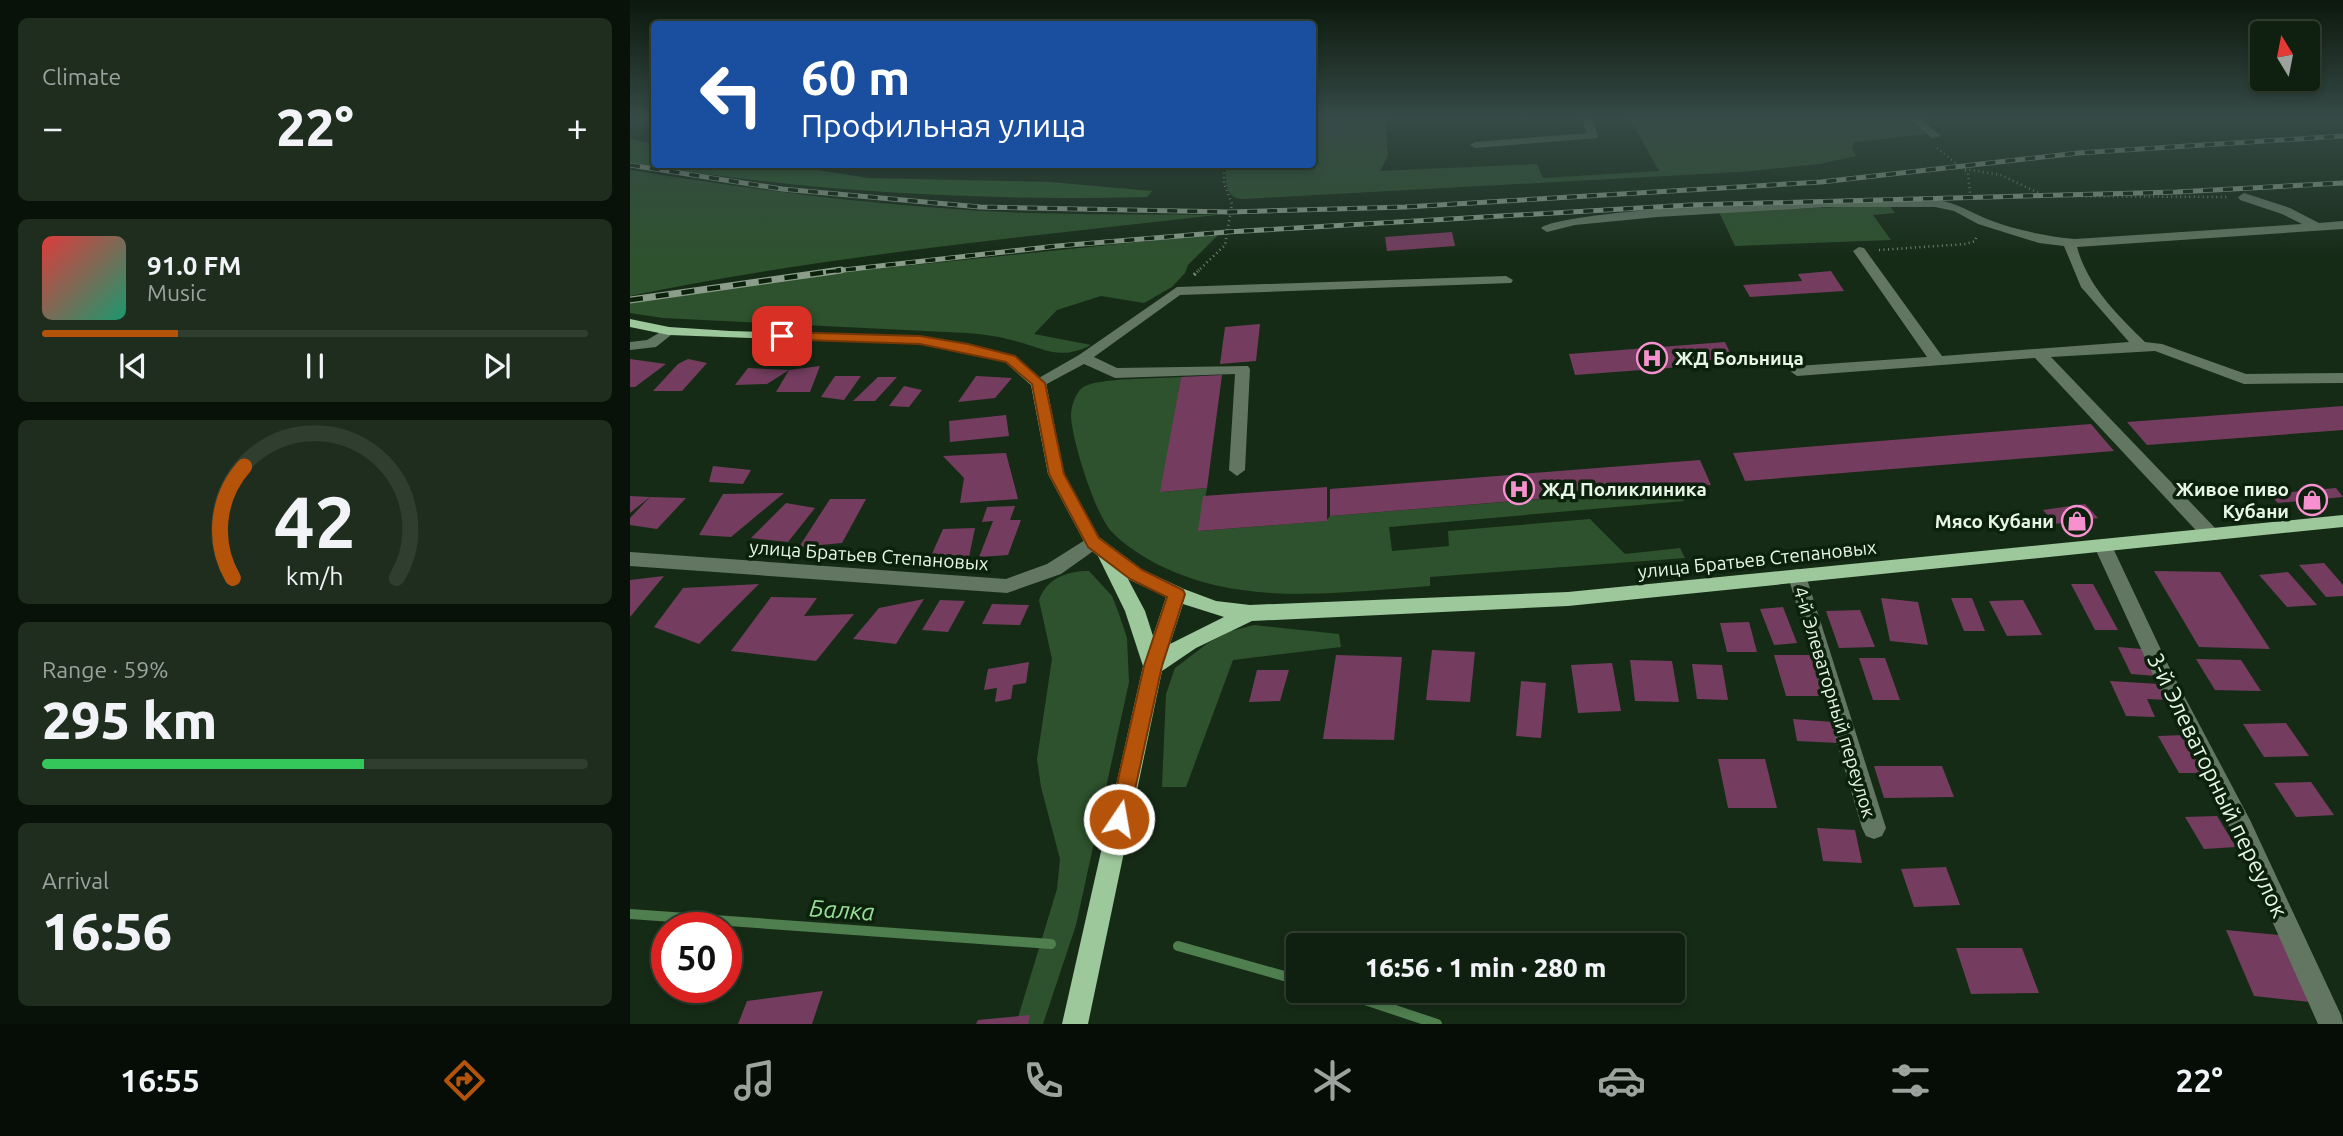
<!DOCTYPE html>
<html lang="en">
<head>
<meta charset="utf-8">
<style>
	:root { --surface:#102010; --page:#1e2d1e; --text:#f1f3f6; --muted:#9ca39f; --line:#303e30; --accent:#b45309 }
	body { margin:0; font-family:Ubuntu,sans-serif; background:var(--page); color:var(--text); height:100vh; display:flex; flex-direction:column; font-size:26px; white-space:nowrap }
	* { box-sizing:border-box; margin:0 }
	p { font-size:23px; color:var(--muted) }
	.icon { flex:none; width:38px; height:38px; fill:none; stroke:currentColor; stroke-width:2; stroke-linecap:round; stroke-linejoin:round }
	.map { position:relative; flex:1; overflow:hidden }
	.panel { display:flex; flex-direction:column; gap:18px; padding:18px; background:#091209; width:630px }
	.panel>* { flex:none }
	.banner { position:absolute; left:21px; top:21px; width:665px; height:147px; border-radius:7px; box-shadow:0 4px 10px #0003,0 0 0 2px var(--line); background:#1a4fa0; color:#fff; overflow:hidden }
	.needle { width:46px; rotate:350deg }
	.controls { position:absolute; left:1620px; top:21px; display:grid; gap:14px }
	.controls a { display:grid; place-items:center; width:70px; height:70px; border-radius:7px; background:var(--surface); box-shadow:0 4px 10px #0003,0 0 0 2px var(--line); font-size:35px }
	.speed { position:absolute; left:21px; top:912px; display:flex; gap:14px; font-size:35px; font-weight:700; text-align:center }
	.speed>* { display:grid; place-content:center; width:91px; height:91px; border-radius:50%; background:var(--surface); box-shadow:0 4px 10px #0003,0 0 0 2px var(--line); line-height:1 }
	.speed .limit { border:10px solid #d22; background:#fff; color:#111 }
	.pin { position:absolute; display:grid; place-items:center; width:60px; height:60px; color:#fff; margin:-30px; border-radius:14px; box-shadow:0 4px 10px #0006 }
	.me { position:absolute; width:77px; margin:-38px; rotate:12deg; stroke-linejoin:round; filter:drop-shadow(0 0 5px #0008) }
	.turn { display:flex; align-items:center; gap:24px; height:147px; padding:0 35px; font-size:32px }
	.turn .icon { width:91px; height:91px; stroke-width:2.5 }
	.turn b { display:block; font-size:49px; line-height:60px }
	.big { font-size:52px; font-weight:800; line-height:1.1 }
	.panel .card { flex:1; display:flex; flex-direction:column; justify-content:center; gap:10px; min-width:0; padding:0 24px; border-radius:10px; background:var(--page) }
	.panel .dial { align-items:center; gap:0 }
	.dial svg { height:182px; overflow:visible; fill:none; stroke:var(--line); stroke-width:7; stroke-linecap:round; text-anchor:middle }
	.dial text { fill:var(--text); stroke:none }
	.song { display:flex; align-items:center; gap:21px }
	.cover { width:84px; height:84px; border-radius:10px; background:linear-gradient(135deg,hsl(0 70% 55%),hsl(160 70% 35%)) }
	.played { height:7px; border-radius:4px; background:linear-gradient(90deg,var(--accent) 25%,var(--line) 25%) }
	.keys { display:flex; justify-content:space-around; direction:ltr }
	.heat { display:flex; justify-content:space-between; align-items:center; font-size:38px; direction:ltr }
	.charge { height:10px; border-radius:5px; background:linear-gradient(90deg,#34c759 59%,var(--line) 0) }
	.trip { position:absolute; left:656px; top:933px; width:399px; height:70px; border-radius:7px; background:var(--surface); box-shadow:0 4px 10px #0003,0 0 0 2px var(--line); font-weight:800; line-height:70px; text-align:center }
	.dock { display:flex; height:112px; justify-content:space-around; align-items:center; background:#060d06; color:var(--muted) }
	.dock .icon { width:49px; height:49px }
	.dock .selected { color:var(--accent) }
	.dock b { font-size:32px; color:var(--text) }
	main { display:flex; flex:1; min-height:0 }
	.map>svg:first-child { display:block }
	.green { fill:#2e522e }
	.forest { fill:#2d5b2d }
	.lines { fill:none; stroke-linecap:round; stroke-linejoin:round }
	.stream { stroke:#4f7e4f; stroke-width:10 }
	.building { fill:#743d5f }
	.path-far1 { stroke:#788a78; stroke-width:2.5; stroke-dasharray:1 3.5; stroke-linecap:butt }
	.path { stroke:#788a78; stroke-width:3.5; stroke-dasharray:2 4.5; stroke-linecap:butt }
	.minor { fill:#627661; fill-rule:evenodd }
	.major { fill:#9dc89c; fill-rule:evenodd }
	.rail-far1-casing { stroke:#8c9d8b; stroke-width:5 }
	.rail-casing { stroke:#8c9d8b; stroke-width:7 }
	.rail-far1 { stroke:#0c210c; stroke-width:3.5; stroke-dasharray:10; stroke-linecap:butt }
	.rail { stroke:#0c210c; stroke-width:4.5; stroke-dasharray:13; stroke-linecap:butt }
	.route { fill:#b45309; stroke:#753606; stroke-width:2 }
	.labels { text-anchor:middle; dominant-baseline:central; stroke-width:7; stroke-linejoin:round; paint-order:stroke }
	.poi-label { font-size:19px; font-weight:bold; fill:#e7f5e6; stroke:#0c210c; text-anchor:start }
	.street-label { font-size:19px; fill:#e7f5e6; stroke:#0c210c }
	.near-street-label { font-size:23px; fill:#e7f5e6; stroke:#0c210c }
	.near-water-label { font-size:24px; font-style:italic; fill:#99de98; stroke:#0c210c }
</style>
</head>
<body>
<main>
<section class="panel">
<div class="card"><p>Climate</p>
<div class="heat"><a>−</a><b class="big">22°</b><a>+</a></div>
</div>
<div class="card">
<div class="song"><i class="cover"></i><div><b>91.0 FM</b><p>Music</p></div></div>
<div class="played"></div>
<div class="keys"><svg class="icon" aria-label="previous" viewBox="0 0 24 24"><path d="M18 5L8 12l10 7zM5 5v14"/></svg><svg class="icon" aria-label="pause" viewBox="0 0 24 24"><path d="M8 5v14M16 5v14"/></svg><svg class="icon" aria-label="next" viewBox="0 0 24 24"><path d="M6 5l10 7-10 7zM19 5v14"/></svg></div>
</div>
<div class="card dial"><svg viewBox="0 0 100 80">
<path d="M14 69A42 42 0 1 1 86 69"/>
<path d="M14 69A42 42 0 0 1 19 20" stroke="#b45309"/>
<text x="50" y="56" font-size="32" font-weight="700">42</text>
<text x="50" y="72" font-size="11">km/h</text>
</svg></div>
<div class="card"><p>Range · 59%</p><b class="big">295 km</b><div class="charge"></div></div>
<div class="card"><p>Arrival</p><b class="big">16:56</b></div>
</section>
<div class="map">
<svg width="1713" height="1024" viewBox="0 0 1713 1024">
	<rect width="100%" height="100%" fill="#162b16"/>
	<g class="green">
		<path d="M694,117h61l3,39 -8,15 157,-7 6,14 116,-7 -30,-54h278l20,17 -73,8 -2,6 4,8 -36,8 -81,8 -496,27c-19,-1 -17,-19 -17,-34l86,-1 1,-44z"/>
		<path d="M0,170c124,20 249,36 375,42 71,3 142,2 212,3 -196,22 -393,41 -587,81z"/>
		<path d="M1259,205l6,8 -22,2 18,25 -156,6 -16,-34z"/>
		<path d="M585,234l2,2 -29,29 -3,8 -13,14 -28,16 -43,-7 -44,14 -23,24 57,11c-33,17 -48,2 -80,-5 -14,-4 -29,-6 -44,-7l-304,-15 -33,-5v-11l197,-28z"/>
		<path d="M551,377l-20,115 46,-4 -8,43 127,-10 4,-5 349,-28 5,13 -295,26 3,24 57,-5 -1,-15 142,-12 35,35 55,-6 5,10 -255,19v9c-89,6 -184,21 -267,-19 -17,-8 -39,-22 -52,-36 -16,-18 -39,-90 -40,-115 0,-9 4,-22 11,-28 14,-11 79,-9 99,-11z"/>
		<path d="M459,571l23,25 6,15 9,27 2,44 -53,243 -33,99h-27l41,-135 3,-30 -19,-72 -4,-28 15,-100 -13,-59c8,-22 28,-29 50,-29z"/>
		<path d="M624,625l85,9 2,13 -108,13 -47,127h-24l4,-93 9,-26 33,-25 23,-12z"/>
	</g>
	<path class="forest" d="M0,139l24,5v20h126l88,14 182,4 102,9 -5,6c-172,4 -347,-5 -517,-35z"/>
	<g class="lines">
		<g class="stream">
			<path d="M0,914l421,30"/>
			<path d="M548,946l120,34"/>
			<path d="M705,990l102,34"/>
		</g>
	</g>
	<g class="building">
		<path d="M822,232l3,14 -68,5 -2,-14z"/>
		<path d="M1201,271l13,20 -94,6 -7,-12 59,-4 -4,-7z"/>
		<path d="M630,324l-4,37 -36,3 5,-37z"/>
		<path d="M1095,342l10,21 -160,12 -6,-21z"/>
		<path d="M0,359l36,5 -31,23h-5z"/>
		<path d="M58,359l19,4 -25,28h-29l25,-27z"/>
		<path d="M190,366l-10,26h-34l13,-22z"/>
		<path d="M118,368l41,2 -22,14 -32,1z"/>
		<path d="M592,375l-15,113 -47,4 21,-115z"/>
		<path d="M205,376h26l-17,24 -23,-3z"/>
		<path d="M346,376l36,2 -17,20 -37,4z"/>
		<path d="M248,377h19l-22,24h-22z"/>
		<path d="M274,386l18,4 -13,17 -20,-1z"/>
		<path d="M1713,406v24l-196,15 -20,-23z"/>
		<path d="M376,415l3,21 -59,6 -1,-21z"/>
		<path d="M1461,424l23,27 -369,30 -12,-28z"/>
		<path d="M376,453l12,46 -58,4 4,-25 -21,-22z"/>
		<path d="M1070,460l11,25 -381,31v-27z"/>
		<path d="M83,466l38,4 -8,14 -34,-2z"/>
		<path d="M697,487v34l-129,10 5,-35z"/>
		<path d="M1706,488l7,9 -65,6 -9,-9z"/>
		<path d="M154,493l-53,44 -32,-2 24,-41z"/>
		<path d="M0,496l20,1 -20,16z"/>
		<path d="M20,497l36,1 -29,31 -27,-4v-7z"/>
		<path d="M200,499h36l-24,44 -43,4z"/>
		<path d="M156,503l29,5 -27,34 -37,-4z"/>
		<path d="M1455,504l13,14 -43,6 -12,-14z"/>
		<path d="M385,506l-5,14h11l-13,35 -29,2 14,-36 -11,1 5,-15z"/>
		<path d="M345,528l-6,29 -38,-1 12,-27z"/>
		<path d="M1694,563l19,22v11l-17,1 -27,-32z"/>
		<path d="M1524,571l66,1 50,77 -71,-2z"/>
		<path d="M1658,572l29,33 -30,2 -28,-32z"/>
		<path d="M34,576l-34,41v-37z"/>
		<path d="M129,584l-60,60 -45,-17 29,-39z"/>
		<path d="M1441,584h22l25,46h-23z"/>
		<path d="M141,597l46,1 -13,18 50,-2 -38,47 -85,-10z"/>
		<path d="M1251,598l37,4 10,43 -38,-4z"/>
		<path d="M1321,598h21l13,33h-21z"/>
		<path d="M294,599l-28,45 -43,-5 26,-31z"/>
		<path d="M310,600l25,1 -17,31 -26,-2z"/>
		<path d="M1393,600l19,35 -35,1 -18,-35z"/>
		<path d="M362,604l37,1 -9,20 -38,-1z"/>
		<path d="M1153,607l14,36 -23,2 -14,-36z"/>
		<path d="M1230,610l15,37 -36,1 -13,-37z"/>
		<path d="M1119,622l8,30h-30l-7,-29z"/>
		<path d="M1488,647l24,2 14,27 -25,-2z"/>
		<path d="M802,650l43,2 -5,50 -44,-2z"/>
		<path d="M706,655l66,2 -8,83 -71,-1z"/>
		<path d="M1144,655h37l12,41h-37z"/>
		<path d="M1229,658h26l15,42h-27z"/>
		<path d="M1566,659l45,1 20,31 -46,-1z"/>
		<path d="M1000,660l42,1 7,41 -44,-1z"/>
		<path d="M399,662l-3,21 -13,2 -2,14 -16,3 2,-14 -13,2 4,-21z"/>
		<path d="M982,663l9,48 -43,2 -7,-48z"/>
		<path d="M1062,664l30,1 6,35 -31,-1z"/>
		<path d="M627,670h32l-9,31 -31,1z"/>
		<path d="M891,681l25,2 -5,55 -25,-2z"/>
		<path d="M1480,681l50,3 8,16 -21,-1 8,18 -29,-1z"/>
		<path d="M1163,719l40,3 5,21 -41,-2z"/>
		<path d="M1656,723l23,33 -45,1 -21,-33z"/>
		<path d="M1554,735l22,38h-27l-21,-37z"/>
		<path d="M1088,759h47l12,49h-49z"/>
		<path d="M1244,766h68l12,31 -70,1z"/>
		<path d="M1681,782l23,33 -38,2 -22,-34z"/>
		<path d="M1587,816l19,31 -32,2 -19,-32z"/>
		<path d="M1187,828l38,2 7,33 -39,-2z"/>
		<path d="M1316,867l14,38 -46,2 -13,-38z"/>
		<path d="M1596,930l53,5 31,67 -56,-6z"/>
		<path d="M1326,948h66l17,45 -68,1z"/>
		<path d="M193,991l-11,33h-74l9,-23z"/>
		<path d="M400,1015l-2,9h-52l2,-4z"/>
	</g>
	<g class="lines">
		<g class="path-far1">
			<path d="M1307,148l31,25 2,20 -5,6"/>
			<path d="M1335,169l36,6 44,21 183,1"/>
			<path d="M1249,250l87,-6 9,-3 2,-6"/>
			<path d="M567,272l28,-27 7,-41 -8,-21v-19"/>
		</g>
		<path class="path" d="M564,275l5,-5"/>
		<g class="minor">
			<path d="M682,117h13l-13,5z"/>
			<path d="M951,117h10l7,19 -1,2 -122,10 -5,-3 5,-3 112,-9z"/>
			<path d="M1277,117h11l23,19 -9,2z"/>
			<path d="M1614,193l46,15 29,15 24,-2v8l-266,18c11,40 40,67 68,95l17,2 84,30 97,-1v10l-99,1 -89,-33 -104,6 166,173 3,5 -3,5h-12l-170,-182 -238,18 -7,-5 7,-5 130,-9 -74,-106 6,-4 5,1 78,108 187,-14 -48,-55 -17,-41 -25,-3 -61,-19 -24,-13 -19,-4h-108l-170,10 -82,8 -28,7 -6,-4c25,-20 352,-35 397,-28 19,3 32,12 49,19 28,11 58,17 88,20l227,-15 -20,-10 -42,-14 -2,-3z"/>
			<path d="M876,276l7,4 -2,3 -331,12 -86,62 23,11 131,-2 2,3 -5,101 -8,6 -8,-6 6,-96 -120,4 -31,-14 -41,22h-10l-3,-3 49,-28 98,-68z"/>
			<path d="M39,327l7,4 -20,16 -26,3v-8l17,-2z"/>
			<path d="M463,535l6,2 3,5 -3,5 -38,27 -54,19 -377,-27v-14l376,27 41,-15z"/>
			<path d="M1473,539l6,2 3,5 59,125 79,149 91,195 2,9h-25l-84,-188 -81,-161 -59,-129 3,-5z"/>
			<path d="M1167,569l7,2 2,5 80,252 -4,8 -8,3 -8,-3 -4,-8 -74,-252 2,-5z"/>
		</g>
		<path class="major" d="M0,319l39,8 61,4 190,5 95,20 31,27 18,91 35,63 44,33 41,19 32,12 34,4 318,-13 775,-77v12l-775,79 -316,15 -56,27 -34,23 -74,353h-26l81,-358 -18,-55 -27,-55 -11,-9 -39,-73 -17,-89 -26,-23 -85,-18 -251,-9 -39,-8zM498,579l38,18 -13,39 -8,-25zM553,604l41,13 -54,27z"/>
		<g class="rail-far1-casing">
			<g id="rail-far1">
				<path d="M0,165l152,24 198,18 250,5 175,-5 416,-25 257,-29 265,-17"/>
				<path d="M196,272l231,-26 170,-14 463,-27 487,-13 166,-9"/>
			</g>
		</g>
		<g class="rail-casing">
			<path id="rail" d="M0,300l211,-30"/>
		</g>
		<use href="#rail-far1" class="rail-far1"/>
		<use href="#rail" class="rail"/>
	</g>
	<linearGradient id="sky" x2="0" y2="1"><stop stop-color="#0c180c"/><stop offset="0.45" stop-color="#364a47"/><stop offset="1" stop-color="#364a47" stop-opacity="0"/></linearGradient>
	<rect width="1713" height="260" fill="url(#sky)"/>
	<path class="route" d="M152,332l138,4 48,8 47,12 30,27 19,91 35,64 43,32 41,20 2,4 -23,72 -35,160 -8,3 -7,-3 -3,-7 35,-153 23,-69 -37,-18 -42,-32 -39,-73 -17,-90 -26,-22 -86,-18 -143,-5v-6z"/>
	<defs>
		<g id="hospital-ring" transform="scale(1.575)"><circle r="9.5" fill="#0c210c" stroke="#f690cf" stroke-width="1.5"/><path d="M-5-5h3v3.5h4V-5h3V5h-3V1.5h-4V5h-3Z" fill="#f690cf"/></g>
		<g id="shop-ring" transform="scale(1.575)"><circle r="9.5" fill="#0c210c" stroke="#f690cf" stroke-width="1.5"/><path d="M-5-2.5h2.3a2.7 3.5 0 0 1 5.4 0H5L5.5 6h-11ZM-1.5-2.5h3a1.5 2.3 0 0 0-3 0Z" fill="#f690cf"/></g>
	</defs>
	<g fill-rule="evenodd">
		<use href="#hospital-ring" x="1022" y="358"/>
		<use href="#hospital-ring" x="889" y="489"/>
		<use href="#shop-ring" x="1682" y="500"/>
		<use href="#shop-ring" x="1447" y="521"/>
	</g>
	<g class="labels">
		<g class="poi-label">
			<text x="1045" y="358">ЖД Больница</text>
			<text x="912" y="489">ЖД Поликлиника</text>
			<text x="1659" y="489" text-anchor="end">Живое пиво<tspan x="1659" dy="22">Кубани</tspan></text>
			<text x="1424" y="521" text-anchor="end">Мясо Кубани</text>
		</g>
		<g class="street-label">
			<text transform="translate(239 555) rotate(4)">улица Братьев Степановых</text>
			<text transform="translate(1127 559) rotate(-6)">улица Братьев Степановых</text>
			<text transform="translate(1205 702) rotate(73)">4-й Элеваторный переулок</text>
		</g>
		<g class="near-street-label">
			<text transform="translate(1588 785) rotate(64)">3-й Элеваторный переулок</text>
		</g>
		<g class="near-water-label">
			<text transform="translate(212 910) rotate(4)">Балка</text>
		</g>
	</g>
</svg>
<div class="controls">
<a><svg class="needle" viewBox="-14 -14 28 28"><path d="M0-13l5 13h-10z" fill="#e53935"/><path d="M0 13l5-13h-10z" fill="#9ca39f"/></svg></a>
</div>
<div class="speed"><div class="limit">50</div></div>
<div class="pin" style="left:152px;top:336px;background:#d93025"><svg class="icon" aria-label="arrive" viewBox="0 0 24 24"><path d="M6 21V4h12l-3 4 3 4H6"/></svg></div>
<svg class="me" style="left:489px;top:819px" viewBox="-20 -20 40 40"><circle r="17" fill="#b45309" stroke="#fff" stroke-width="3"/><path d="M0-11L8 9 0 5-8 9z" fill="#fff"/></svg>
<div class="trip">16:56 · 1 min · 280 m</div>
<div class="banner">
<div class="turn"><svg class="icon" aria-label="left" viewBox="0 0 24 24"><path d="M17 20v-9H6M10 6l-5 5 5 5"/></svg><div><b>60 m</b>Профильная улица</div></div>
</div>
</div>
</main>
<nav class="dock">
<b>16:55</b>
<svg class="icon selected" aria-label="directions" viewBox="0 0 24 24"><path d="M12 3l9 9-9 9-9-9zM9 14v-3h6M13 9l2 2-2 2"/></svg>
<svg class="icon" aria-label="music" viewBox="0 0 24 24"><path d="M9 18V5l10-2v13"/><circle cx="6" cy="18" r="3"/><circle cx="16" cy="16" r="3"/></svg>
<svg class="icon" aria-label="phone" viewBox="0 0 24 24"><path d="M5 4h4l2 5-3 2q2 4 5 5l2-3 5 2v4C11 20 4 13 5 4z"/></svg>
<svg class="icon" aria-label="climate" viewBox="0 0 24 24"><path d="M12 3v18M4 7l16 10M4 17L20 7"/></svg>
<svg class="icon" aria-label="car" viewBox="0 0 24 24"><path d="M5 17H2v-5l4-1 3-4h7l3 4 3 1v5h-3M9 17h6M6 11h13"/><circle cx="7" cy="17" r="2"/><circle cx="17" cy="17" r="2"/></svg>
<svg class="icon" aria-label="filters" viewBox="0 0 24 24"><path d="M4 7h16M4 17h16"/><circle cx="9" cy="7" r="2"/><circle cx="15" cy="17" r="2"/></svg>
<b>22°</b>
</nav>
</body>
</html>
